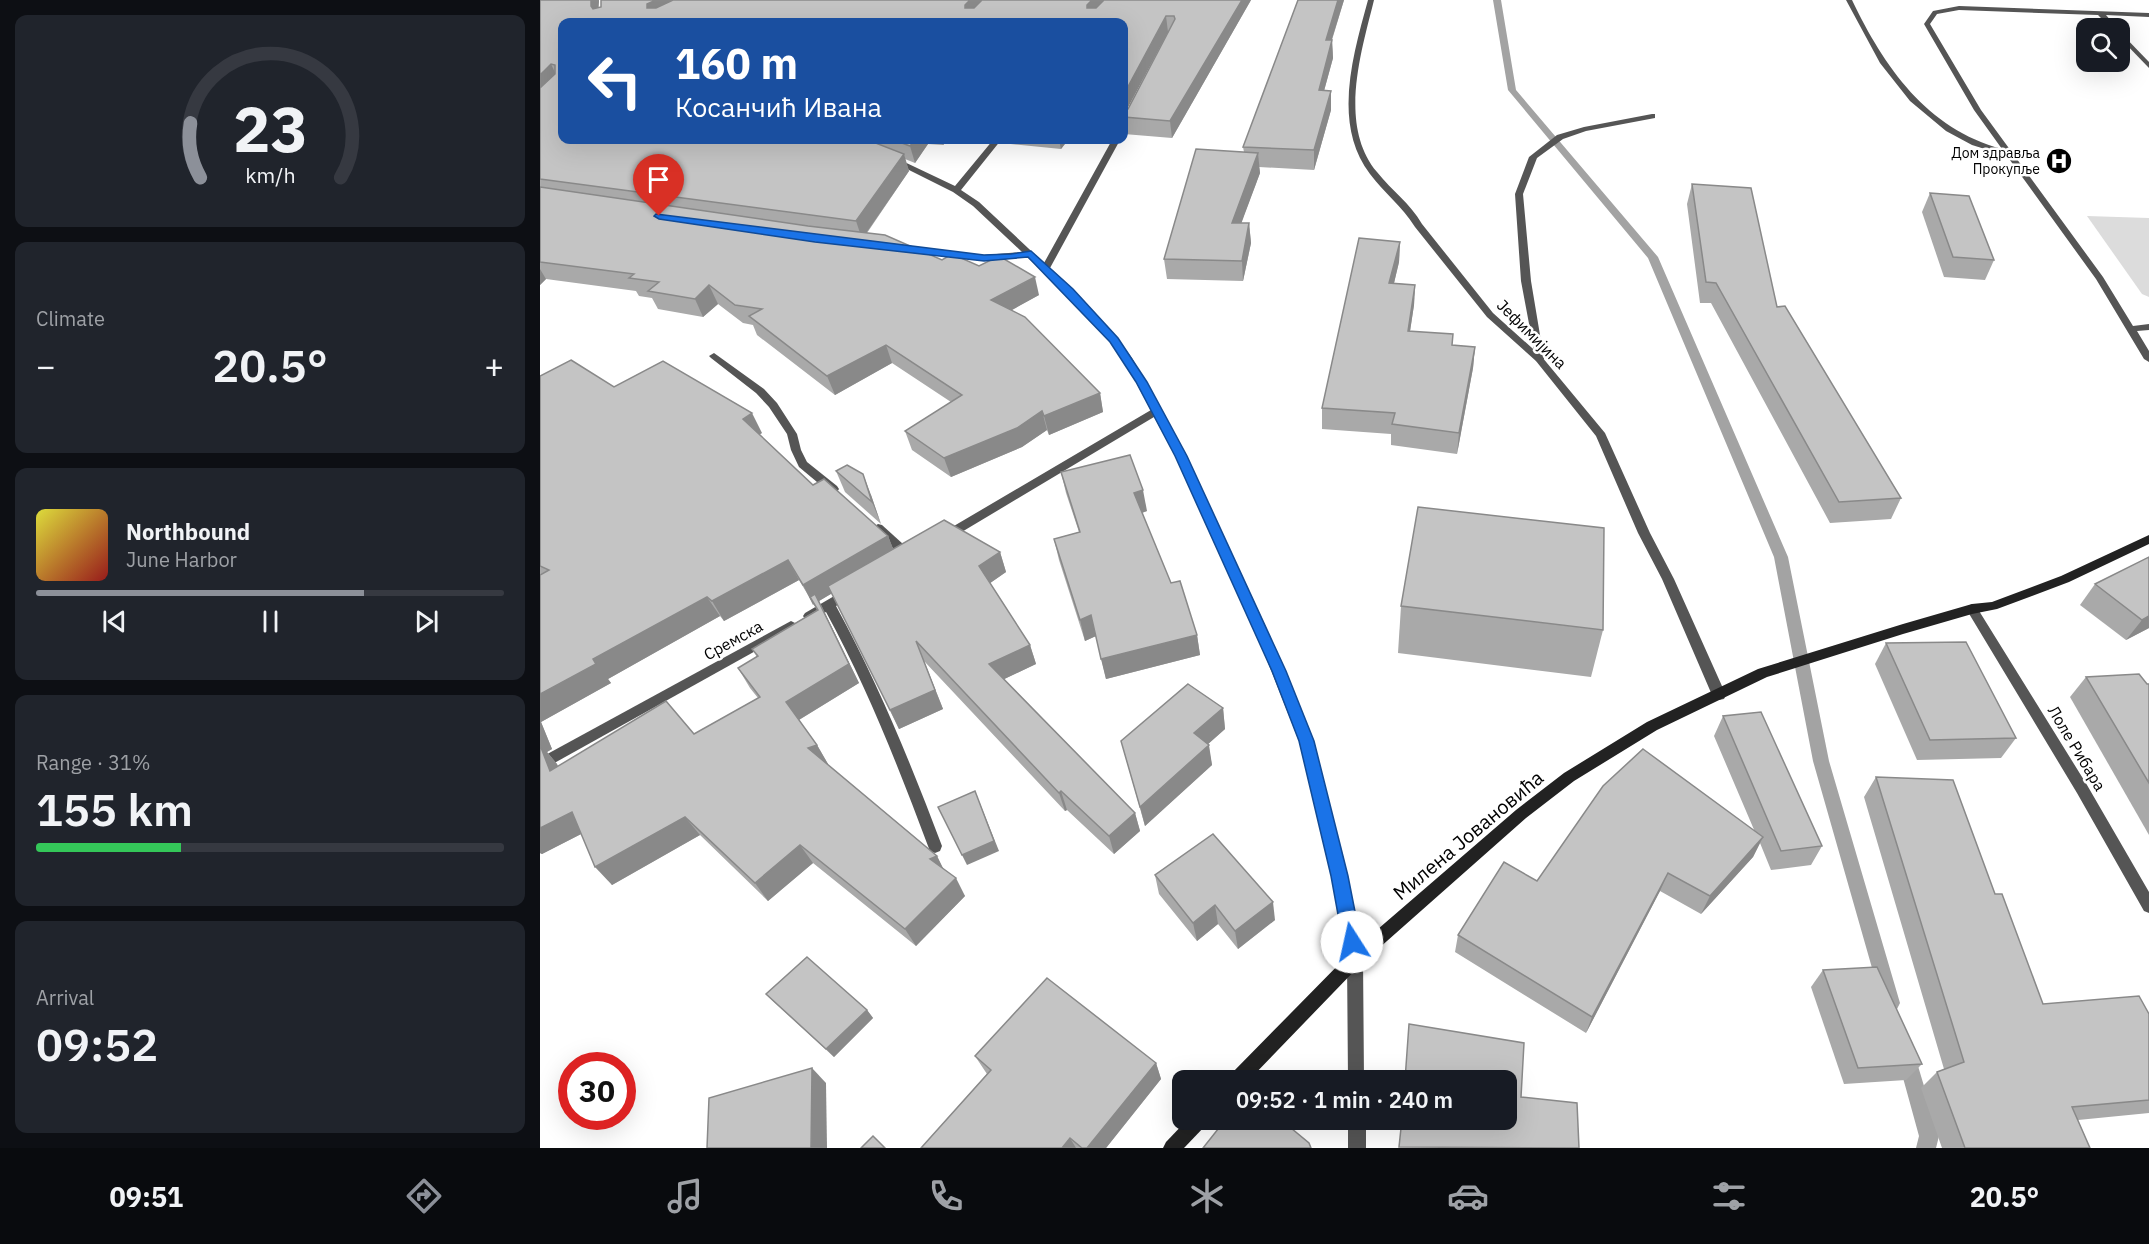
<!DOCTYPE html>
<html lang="en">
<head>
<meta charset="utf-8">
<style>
	:root { --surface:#171b24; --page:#20242c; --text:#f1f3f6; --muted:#9ea1a6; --line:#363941; --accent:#8c9099 }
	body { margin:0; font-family:"IBM Plex Sans",sans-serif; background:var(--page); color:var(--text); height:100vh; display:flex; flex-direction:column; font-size:22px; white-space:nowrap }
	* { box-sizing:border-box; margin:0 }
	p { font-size:20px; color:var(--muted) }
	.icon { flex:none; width:33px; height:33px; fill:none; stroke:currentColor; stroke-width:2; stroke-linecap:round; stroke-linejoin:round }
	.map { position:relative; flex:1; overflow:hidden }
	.sheet { display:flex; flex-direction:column; gap:15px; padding:15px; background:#0d0f14; width:540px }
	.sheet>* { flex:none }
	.banner { position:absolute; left:18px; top:18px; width:570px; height:126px; border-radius:12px; box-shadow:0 6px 24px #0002; background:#1a4fa0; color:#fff; overflow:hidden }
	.buttons { position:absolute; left:1536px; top:18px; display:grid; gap:12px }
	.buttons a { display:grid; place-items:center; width:54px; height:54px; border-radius:12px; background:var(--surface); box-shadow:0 6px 24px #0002; font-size:30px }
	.speed { position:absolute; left:18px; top:1052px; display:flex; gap:12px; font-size:30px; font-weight:700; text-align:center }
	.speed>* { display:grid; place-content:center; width:78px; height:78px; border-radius:50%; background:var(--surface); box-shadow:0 6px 24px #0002; line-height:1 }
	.speed .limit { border:9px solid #d22; background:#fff; color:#111 }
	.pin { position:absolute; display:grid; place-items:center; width:51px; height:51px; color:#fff; margin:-62px -26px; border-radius:50% 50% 50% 0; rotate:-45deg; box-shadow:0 0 6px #0007 }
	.pin .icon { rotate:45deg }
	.me { position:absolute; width:66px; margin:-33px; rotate:350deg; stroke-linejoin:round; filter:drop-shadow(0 0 4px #0008) }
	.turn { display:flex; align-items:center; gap:21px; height:126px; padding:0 18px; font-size:27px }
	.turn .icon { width:78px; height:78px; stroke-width:2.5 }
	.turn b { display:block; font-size:42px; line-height:51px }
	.big { font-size:45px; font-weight:600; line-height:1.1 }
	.sheet .tile { flex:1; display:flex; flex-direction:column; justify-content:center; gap:9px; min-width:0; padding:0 21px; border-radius:12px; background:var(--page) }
	.sheet .dial { align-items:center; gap:0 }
	.dial svg { height:156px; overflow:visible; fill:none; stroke:var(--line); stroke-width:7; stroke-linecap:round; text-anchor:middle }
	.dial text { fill:var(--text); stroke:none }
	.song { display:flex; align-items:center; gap:18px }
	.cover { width:72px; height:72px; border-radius:9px; background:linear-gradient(135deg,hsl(60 70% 55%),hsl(0 70% 35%)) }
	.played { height:6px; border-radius:3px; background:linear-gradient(90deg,var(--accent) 70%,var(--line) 70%) }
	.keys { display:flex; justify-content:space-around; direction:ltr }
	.heat { display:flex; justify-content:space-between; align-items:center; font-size:33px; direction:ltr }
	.charge { height:9px; border-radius:4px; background:linear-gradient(90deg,#34c759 31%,var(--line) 0) }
	.trip { position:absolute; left:632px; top:1070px; width:345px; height:60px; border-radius:12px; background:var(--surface); box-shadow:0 6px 24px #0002; font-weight:600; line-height:60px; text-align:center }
	.tabs { display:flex; height:96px; justify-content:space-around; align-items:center; background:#090b0e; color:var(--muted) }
	.tabs .icon { width:42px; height:42px }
	.tabs .active { color:var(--accent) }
	.tabs b { font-size:27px; color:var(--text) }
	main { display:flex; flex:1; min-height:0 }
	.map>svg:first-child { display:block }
	.green { fill:#dcdcdc }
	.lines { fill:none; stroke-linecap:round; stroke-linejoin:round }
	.stream { fill:#a3a3a3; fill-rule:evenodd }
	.lane { fill:#555; fill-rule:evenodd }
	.street { fill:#555; fill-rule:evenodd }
	.secondary { fill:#222; fill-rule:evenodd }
	.wall { fill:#a9a9a9; fill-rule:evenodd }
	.shaded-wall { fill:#898989 }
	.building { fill:#c4c4c4; stroke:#898989; stroke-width:1.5 }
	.route { fill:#1a73e8; stroke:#114b97; stroke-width:1.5 }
	.labels { text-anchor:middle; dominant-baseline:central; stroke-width:5; stroke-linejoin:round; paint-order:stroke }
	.far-poi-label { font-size:14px; fill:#000; stroke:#fff; text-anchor:end }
	.street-label { font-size:16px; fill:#000; stroke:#fff }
	.near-street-label { font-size:20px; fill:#000; stroke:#fff }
</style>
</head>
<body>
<main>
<section class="sheet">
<div class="tile dial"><svg viewBox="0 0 100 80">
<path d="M14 69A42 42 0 1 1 86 69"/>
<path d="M14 69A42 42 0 0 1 9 41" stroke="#8c9099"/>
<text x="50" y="56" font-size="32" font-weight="700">23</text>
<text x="50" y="72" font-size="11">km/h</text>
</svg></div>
<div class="tile"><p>Climate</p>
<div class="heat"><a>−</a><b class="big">20.5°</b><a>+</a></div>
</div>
<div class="tile">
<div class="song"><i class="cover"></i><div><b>Northbound</b><p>June Harbor</p></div></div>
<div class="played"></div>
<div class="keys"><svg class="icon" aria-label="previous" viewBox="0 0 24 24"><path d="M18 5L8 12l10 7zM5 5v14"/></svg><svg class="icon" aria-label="pause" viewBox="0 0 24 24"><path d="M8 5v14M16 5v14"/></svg><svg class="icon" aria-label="next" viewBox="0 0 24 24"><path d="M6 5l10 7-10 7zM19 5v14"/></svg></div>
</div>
<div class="tile"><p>Range · 31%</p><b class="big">155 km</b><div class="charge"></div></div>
<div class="tile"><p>Arrival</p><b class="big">09:52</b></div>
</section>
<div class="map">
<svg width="1609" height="1148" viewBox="0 0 1609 1148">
	<rect width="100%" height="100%" fill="#fff"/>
	<path class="green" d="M1547,216l62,2v79l-7,-3z"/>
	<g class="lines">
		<g class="stream">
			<path d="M953,0h8l15,90 142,167 130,300 41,204 71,242 -3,6 -6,3 -6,-3 -3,-6 -69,-242 -39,-204 -126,-299 -140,-168z"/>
			<path d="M1366,1047l7,2 2,7 24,80 -3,12h-20l3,-12 -22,-80 2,-7z"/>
		</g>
		<g class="lane">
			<path d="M1306,0h6c32,67 75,129 150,149l-28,-39 -50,-86 9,-13 26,-5 190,7v4l-43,-2 11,13h-6l-13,-13 -139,-5 -22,4 -7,10 51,86 122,167 30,49 16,-2v6l-12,1 12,20v11l-5,-3 -48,-80 -89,-123 -35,-11 -26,-14 -36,-30 -30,-38z"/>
			<path d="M1580,32l29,30v6l-29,-30z"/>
			<path d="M1112,114h3v4l-69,13 -23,8 -26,19 -14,36 8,87 13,78 -5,3 -3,-1 -15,-80 -6,-87 14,-37 28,-22 27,-8z"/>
		</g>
		<g class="street">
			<path d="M828,0h6c-13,53 -36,125 3,172 15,19 33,31 45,52l71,89 49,44 63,76 45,100 24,46 52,116 -2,4 -5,1 -5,-1 -2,-4 -50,-116 -24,-46 -42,-97 -60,-75 -49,-44 -72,-90c-13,-21 -31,-34 -45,-53 -38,-50 -17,-119 -2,-174z"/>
			<path d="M453,140h8l-40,50 18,12 65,61 68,-123h8l-70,128 22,21 45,49 15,20 30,53 24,45 79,169 48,116 34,135 16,83 1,121h-16l-1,-121 -14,-83 -34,-135 -46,-116 -77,-169 -22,-39 -204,122 -4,1 -6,-4 2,-3 209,-123c-10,-17 -18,-36 -29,-52 -25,-38 -62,-70 -95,-101l-43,4 -77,-9 -4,-3 4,-3 77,9 38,-3 -49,-46 -20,-14 -64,-32 7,-2 59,28z"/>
			<path d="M174,353l50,36 13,14 20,31 4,16 6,12 30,24 2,3 -2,3h-8l-30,-25 -8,-17 -4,-16 -18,-27 -13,-14 -45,-35 -2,-2z"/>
			<path d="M338,524l4,1 32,29 2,3 -2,3h-8l-32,-29 -2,-3z"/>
			<path d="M308,588l4,2 2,3 -2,3 -16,10c42,77 75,158 106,240l-2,5 -5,2 -5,-2 -2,-5c-30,-80 -61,-159 -102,-234l-17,9 -4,-2 -2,-3 2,-3z"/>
			<path d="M1432,604l4,2 111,179 62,107v21l-5,-2 -67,-118 -109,-181 -2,-3 2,-3z"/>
			<path d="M251,621l4,2 2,3 -2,3 -255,142v-13z"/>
			<rect x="808" y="1119" width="18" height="29"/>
		</g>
		<g class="secondary">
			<path d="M1609,535v9l-80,38 -72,27 -25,5 -69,20 -136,43 -110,53 -83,51 -48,37 -165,146 -112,116h-20l2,-6 118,-120 167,-144 48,-37 83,-51 111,-53 145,-45 69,-20 20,-2 69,-26z"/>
			<path d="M648,1119h21l-3,6 -22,23h-21l3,-6z"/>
		</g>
	</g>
	<g class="wall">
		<path d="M0,0h59l-1,7h3v-7h650l-79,138 -48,-4v-112l-562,118h386l-5,5 -15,-1 -13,19 -10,-4 4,12 -42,62 172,62 -28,15 89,83 3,19 -54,23 -2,-5 -25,17 -71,30 -39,-27 -7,-19 46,-29 -59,-39 -57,32 -78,-60 -4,-10 -10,-2 -25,-19 -15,13 -45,-8 -6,-11 -13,-2 -3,-5 -90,-12 -6,6zM628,32l-40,77 -2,1z"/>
		<path d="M758,0h46l-12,40 1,18 -9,33 7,19 -17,60 -55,-3 1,6 -19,50h8l2,20 -8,38 -76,-2 -3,-20 80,-107 -1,-5z"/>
		<path d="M425,140h26l-2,2z"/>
		<path d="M461,140h67l-7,9 -60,-6z"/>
		<path d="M1152,184l85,123 124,191 -10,21 -61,4 -119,-220h-11l-13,-99z"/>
		<path d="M1390,193l64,67 -9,20 -41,-3 -22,-65z"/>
		<path d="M860,242l-1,20 -5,21 21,2 -1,20 -4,26 42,15 23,1 -2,21 -16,86 -66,-9v-11l-69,-5v-21z"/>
		<path d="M0,376l74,11 148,46 -3,1 54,51 75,51 5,13 107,3 6,20 -16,11 40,62 6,19 -32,15 131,134 5,18 -26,23 -47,-44 -2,1 -141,-150 19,48 -44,20 -67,-136 -13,8 40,82 -60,37 18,25 11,19h-1l110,92 6,13 22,27 -49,50 -103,-83 -45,38 -68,-66 -88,50 -31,-51 -39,20 -2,-1zM259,580l18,30 -65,39 5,8 -19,11 12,20 8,10 -64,36 -136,33 -1,-3 -10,-12 5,-3 -11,-27 70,-39 -3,-4 112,-63 4,5z"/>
		<path d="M296,471l35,24 10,29 -36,-32z"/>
		<path d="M521,472l86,39 -5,2 29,70 26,52 3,20 -94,24 -10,-43 -11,5 -26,-81 -5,-21 25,-7 -13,-39z"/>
		<path d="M1609,557v71l-23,12 -46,-35 15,-21z"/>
		<path d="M861,606l202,24 -12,47 -193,-24z"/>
		<path d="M1346,643l130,95 -15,20 -84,2 -42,-96z"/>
		<path d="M1546,677l63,7v151l-79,-138z"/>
		<path d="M683,708l2,21 -17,15 4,21 -67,61 -24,-85z"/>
		<path d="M1183,716l99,130 -11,19 -40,5 -11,-27 -7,14 -52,57 -41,-23 -74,142 -131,-81 3,-17 79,-54 218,-49 -41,-96z"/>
		<path d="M1336,777l119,117 48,110 106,10v99l-71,7 12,28h-148l-21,-60 16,-16 7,-3 -80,-272z"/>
		<path d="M615,875l120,45 -37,29 -20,-25 -21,17 -38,-47z"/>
		<path d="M1283,970l99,94 -16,16 -62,4 -33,-97z"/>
		<path d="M226,994l101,16 6,8 -39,39 -60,-55z"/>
		<path d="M435,1056l181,7 5,16 -55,69h-185l66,-74z"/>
	</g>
	<g class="shaded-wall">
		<path d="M51,0h8l-1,22 -7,-16z"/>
		<path d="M116,0h35l-37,20 -7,-12v-4z"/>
		<path d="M430,0h18l-20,22 -3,-17z"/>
		<path d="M552,0h16l-19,20 -2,-15z"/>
		<path d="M702,0h9l-79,138 -2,-17z"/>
		<path d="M798,0h6l-18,58v-18z"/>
		<path d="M626,16l2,16 -44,83v-21z"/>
		<path d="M792,40l1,18 -14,51v-19z"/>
		<path d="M11,64l8,17 -19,19v-25z"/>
		<path d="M791,91v19l-17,60v-20z"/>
		<path d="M375,140h12l1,4 -13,19 -5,-17z"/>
		<path d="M402,140h6l-5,5z"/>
		<path d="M519,140h9l-7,9z"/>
		<path d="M718,153l2,20 -26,70 -2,-20z"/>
		<path d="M364,154l5,17 -47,68 -6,-18z"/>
		<path d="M709,223l2,20 -8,38 -1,-20z"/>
		<path d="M860,242l-1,20 -10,42v-21z"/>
		<path d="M0,269l6,10 -6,6z"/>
		<path d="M495,277l4,18 -43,24 -5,-19z"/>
		<path d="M169,285l9,19 -15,13 -8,-18z"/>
		<path d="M875,285l-1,20 -7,46 1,-20z"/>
		<path d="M346,345l6,18 -57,32 -8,-19z"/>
		<path d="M935,347l-2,21 -16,86 2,-21z"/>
		<path d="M560,393l3,19 -54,23 -5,-19z"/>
		<path d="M502,411l5,19 -25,17 -71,30 -7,-19z"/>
		<path d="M212,413l10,20 -9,6 -10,-20z"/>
		<path d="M323,474l8,21 10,29 -9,-22z"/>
		<path d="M603,490l4,21 -9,3 -4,-21z"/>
		<path d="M348,536l8,20 -77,45 40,82 -62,38 -11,-19 63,-38 -35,-60 -1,1 -10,-20z"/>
		<path d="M460,552l6,20 -20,14 -7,-20z"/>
		<path d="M248,560l11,20 -75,41 -12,-20z"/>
		<path d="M167,597l13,19 -112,63 3,4 -70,39 11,27 -5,3 10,12 11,26 -18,-19 -10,-14v-63l53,-35z"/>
		<path d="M551,615l5,21 -11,5 -5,-21z"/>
		<path d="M1609,616v12l-23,12 16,-20z"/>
		<path d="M657,635l3,20 -94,24 -5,-20z"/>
		<path d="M376,641l27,68 -44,20 -9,-19z"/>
		<path d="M490,645l6,19 -40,19 -7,-19z"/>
		<path d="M683,708l2,21 -27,24 -4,-20z"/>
		<path d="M277,745l11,19 -8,3 -12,-19z"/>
		<path d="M669,745l3,20 -67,61 -5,-19z"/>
		<path d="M521,791l6,19 -2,1 -6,-18z"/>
		<path d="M439,801l20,50 -32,14 -5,-10z"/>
		<path d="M32,812l17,18 -47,24 -2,-1v-25z"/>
		<path d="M595,813l5,18 -26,23 -5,-18z"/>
		<path d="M145,817l15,18 -88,50 -17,-18z"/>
		<path d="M1223,837l-10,20 -52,57 9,-18z"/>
		<path d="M260,845l13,18 -45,38 -13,-18z"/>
		<path d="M397,856l9,18 -16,-15z"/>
		<path d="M1128,873l-8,18 -74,142 6,-16z"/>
		<path d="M416,878l9,18 -49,50 -11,-17z"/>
		<path d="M733,902l2,18 -37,29 -3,-18z"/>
		<path d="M675,905l3,19 -21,17 -4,-18z"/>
		<path d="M327,1010l6,8 -39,39 -8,-8z"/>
		<path d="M616,1063l5,16 -55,69h-19z"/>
		<path d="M272,1068l14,15 1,65h-16z"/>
		<path d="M530,1138l6,10h-14z"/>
	</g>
	<g class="building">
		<path d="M0,0h51v6l2,3 8,-2v-7h55l-9,4v4h9l17,-8h297l-5,5v3h9l8,-8h110l-5,5v3h9l8,-8h138l-72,121 -46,-4v-5l4,-3 47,-90 -1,-3h-8l-42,78v-72h-562v118h306l36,14 -48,67 -316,-42v-91l15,-14v-9l-4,-1 -11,11z"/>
		<path d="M758,0h40l-12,40h6l-13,50 12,1 -17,59 -71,-3z"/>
		<path d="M354,140h21l-5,6z"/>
		<path d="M656,149l62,4 -26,70h17l-7,38 -78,-2z"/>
		<path d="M1152,184l59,4 26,119 8,-1 116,192 -62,4 -123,-219 -10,-1z"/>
		<path d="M0,187l268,39 77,9 57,25 10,-6 27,12 20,-10 36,21 -44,23 34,17 75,76 -56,23 -2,-5 -25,17 -73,30 -39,-27 57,-36 -76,-50 -59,31 -78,-60 13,-7 -27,-4 -26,-20 -14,14 -47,-8 11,-9 -30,-4 5,-4 -94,-12z"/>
		<path d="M1390,193l39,3 25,64 -41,-3z"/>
		<path d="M819,238l41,4 -11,41 26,2 -7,46 45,3 -1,11 23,2 -16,86 -67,-9 3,-11 -73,-5z"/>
		<path d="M31,360l43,27 49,-26 89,52 -9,6 70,66 11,-6 64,57 -85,49 -15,-25 -76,41 -5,-4 -114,62 3,5 -56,30v-119l9,-5 -9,-4v-190z"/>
		<path d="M590,455l13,35 -9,3 37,90 9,-2 17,54 -96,24 -10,-44 -11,5 -26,-81 26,-7 -19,-60z"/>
		<path d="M307,465l16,9 9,28 -36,-31z"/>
		<path d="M878,507l186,21 -1,102 -202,-24z"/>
		<path d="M404,520l56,32 -21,14 51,79 -41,19 146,149 -26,23 -48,-45 -2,2 -143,-152 19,49 -45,20 -62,-124z"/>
		<path d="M1609,557v59l-7,4 -47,-36z"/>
		<path d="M275,594l34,70 -63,38 31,43 -9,3 129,108 -7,3 26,19 -51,51 -105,-84 -45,38 -70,-66 -90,50 -23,-55 -32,16v-83l10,26 116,-70 28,33 66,-37 -22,-29 20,-12 -6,-7 66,-39 -8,-13z"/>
		<path d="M1426,642l50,96 -86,2 -44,-97z"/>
		<path d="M1599,674l8,10h2v99l-63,-106z"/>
		<path d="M648,684l35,24 -29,25 15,12 -69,62 -19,-66z"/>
		<path d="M1221,712l61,134 -41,5 -58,-135z"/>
		<path d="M1103,749l120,88 -53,59 -42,-23 -76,144 -134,-82 46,-73 33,19 66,-95z"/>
		<path d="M1336,777l77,3 42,114h7l41,110 96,-8 10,18v86l-77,7 18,41h-125l-28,-76 27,-10z"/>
		<path d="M435,791l19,50 -32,14 -24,-48z"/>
		<path d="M673,834l60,68 -38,29 -20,-26 -22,18 -38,-48z"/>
		<path d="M267,957l60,53 -41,39 -60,-55z"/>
		<path d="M1337,967l45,97 -64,4 -35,-98z"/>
		<path d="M507,978l109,85 -69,85h-5l-12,-10 -8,10h-141l70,-78 -16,-14z"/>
		<path d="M869,1024l115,19 -3,54 56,6 2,45 -180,-1 3,-28h104v-39h-101z"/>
		<path d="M272,1068l-1,80h-104l2,-50z"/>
		<path d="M686,1119h54l29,24 2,5h-108z"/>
		<path d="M333,1136l12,12h-24z"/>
	</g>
	<path class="route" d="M116,214l328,41 27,-1 20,-3 42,38 45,49 29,44 40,74 99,215 28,70 34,135 13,66 -3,6 -6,2 -7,-2 -2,-6 -12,-66 -32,-135 -27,-70 -97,-215 -39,-74 -26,-40 -82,-85 -44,4 -169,-19 -156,-23 -5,-3z"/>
	<defs>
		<g id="hospital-disc" transform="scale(1.35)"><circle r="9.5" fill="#000" stroke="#fff"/><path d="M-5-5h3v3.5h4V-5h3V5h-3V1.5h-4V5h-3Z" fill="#fff"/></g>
	</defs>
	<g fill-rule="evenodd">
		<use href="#hospital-disc" x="1519" y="161"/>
	</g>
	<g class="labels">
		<g class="far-poi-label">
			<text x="1500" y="153">Дом здравља<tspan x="1500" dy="16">Прокупље</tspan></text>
		</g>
		<g class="street-label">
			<text transform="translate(992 334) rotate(45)">Јефимијина</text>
			<text transform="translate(193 640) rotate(-29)">Сремска</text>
			<text transform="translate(1537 748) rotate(59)">Лоле Рибара</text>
		</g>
		<g class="near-street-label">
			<text transform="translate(928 835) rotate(-40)">Милена Јовановића</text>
		</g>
	</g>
</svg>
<div class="buttons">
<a><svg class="icon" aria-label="search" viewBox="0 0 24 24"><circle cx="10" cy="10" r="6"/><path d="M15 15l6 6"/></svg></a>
</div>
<div class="speed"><div class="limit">30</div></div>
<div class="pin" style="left:119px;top:216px;background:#d93025"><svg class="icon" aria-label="arrive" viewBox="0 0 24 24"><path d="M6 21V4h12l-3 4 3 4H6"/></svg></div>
<svg class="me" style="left:812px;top:942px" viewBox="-20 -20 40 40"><circle r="19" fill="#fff"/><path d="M0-13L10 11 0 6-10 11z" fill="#1a73e8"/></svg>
<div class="trip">09:52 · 1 min · 240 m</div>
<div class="banner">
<div class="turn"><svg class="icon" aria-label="left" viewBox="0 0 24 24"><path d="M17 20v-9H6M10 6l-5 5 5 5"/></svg><div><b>160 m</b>Косанчић Ивана</div></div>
</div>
</div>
</main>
<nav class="tabs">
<b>09:51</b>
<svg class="icon active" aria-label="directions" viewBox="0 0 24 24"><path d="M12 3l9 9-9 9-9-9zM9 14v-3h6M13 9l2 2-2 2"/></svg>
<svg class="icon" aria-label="music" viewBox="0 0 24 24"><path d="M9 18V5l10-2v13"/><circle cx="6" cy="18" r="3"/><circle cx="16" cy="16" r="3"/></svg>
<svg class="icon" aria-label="phone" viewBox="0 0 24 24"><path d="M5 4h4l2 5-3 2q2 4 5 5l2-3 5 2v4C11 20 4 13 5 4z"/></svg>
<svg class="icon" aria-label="climate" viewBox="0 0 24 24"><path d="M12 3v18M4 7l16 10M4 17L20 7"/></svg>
<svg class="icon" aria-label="car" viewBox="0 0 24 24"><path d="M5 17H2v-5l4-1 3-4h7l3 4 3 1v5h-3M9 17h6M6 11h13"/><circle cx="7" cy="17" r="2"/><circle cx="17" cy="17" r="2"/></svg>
<svg class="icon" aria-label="filters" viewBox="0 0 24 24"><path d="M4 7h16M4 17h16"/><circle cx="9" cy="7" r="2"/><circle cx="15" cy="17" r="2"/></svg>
<b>20.5°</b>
</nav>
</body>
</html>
